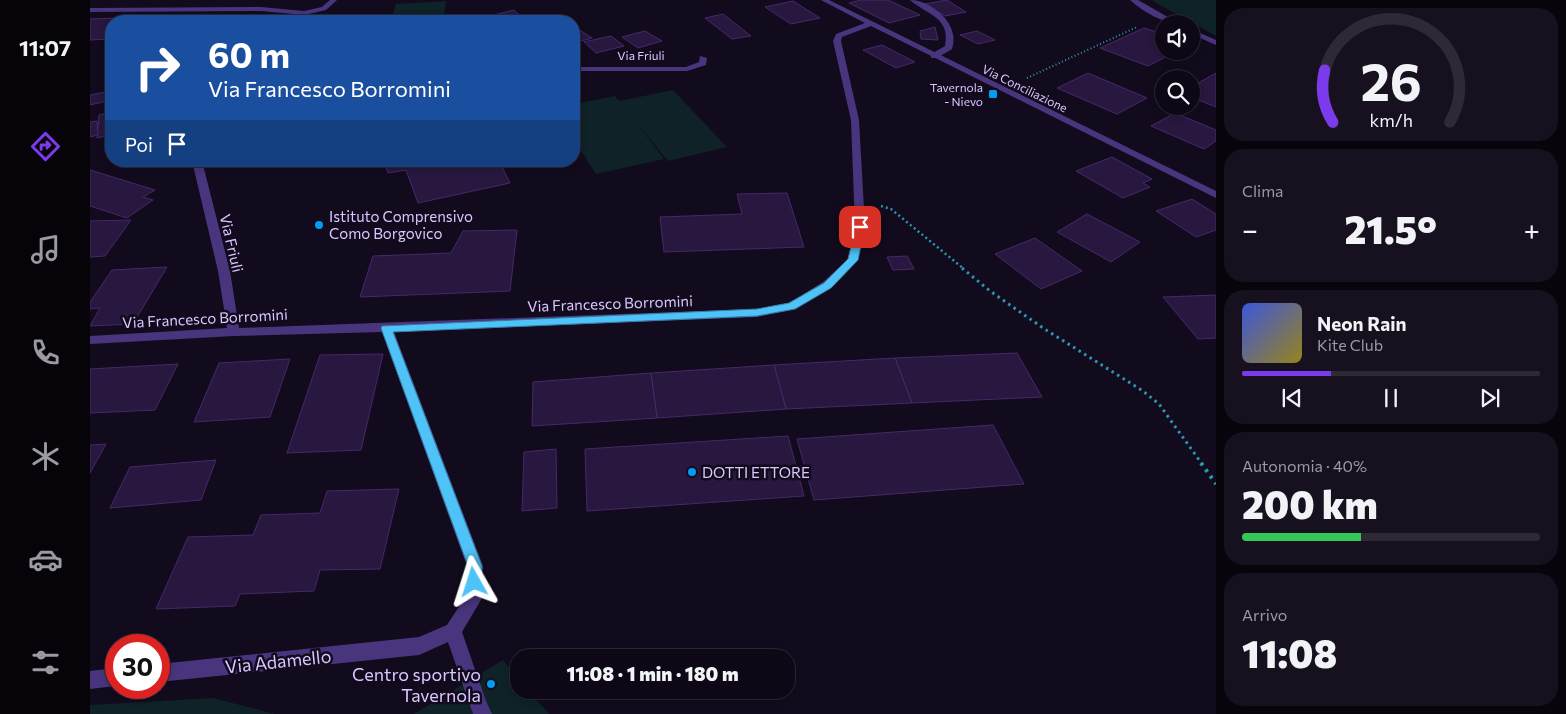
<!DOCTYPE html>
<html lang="it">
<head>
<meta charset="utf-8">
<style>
	:root { --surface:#0e0816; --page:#17111f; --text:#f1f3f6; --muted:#9b9aa1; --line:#2e2935; --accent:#7c3aed }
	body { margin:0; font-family:Commissioner,sans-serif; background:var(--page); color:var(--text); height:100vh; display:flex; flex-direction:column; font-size:19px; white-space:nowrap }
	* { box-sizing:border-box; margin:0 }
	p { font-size:16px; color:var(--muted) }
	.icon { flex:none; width:28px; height:28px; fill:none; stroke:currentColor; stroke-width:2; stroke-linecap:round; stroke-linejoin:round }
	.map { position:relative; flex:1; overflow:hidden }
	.details { display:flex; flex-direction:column; gap:8px; padding:8px; background:#08040c; width:350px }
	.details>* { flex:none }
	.guide { position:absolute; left:15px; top:15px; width:475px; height:152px; border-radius:20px; box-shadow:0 2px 8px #0003,0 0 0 1px var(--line); background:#1a4fa0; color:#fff; overflow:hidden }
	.fabs { position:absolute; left:1065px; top:15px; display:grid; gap:10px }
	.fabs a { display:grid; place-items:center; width:45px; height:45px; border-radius:50%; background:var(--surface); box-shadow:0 2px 8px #0003,0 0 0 1px var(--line); font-size:25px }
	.speed { position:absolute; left:15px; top:634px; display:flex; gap:10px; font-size:25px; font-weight:700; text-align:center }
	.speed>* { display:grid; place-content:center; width:65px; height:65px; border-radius:50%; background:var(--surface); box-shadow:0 2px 8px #0003,0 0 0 1px var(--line); line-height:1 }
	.speed .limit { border:8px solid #d22; background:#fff; color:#111 }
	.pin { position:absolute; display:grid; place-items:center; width:42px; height:42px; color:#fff; margin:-21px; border-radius:10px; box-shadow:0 2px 8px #0006 }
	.me { position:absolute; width:55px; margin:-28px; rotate:354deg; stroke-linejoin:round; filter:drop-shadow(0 0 4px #0008) }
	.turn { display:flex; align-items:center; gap:18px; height:105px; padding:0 20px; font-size:22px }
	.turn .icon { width:65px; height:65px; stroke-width:2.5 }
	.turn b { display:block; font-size:35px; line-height:42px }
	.then { display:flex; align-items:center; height:48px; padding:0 20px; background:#0003; gap:10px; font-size:19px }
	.big { font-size:38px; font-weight:800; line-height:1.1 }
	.details .widget { flex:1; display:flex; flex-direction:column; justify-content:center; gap:8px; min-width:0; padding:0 18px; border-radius:20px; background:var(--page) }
	.details .dial { align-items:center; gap:0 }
	.dial svg { height:130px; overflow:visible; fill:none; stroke:var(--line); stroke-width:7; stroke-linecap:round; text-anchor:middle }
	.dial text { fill:var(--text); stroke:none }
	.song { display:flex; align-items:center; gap:15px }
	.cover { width:60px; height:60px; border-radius:8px; background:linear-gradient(135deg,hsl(230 70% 55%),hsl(50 70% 35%)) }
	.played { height:5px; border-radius:2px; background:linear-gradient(90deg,var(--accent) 30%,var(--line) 30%) }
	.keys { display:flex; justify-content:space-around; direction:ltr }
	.heat { display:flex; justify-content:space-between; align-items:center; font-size:28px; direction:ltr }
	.charge { height:8px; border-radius:4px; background:linear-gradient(90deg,#34c759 40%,var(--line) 0) }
	.trip { position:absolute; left:420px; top:649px; width:285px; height:50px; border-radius:20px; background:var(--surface); box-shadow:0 2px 8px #0003,0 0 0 1px var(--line); font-weight:800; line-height:50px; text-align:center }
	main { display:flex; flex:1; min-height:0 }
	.tabs { display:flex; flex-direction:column; width:90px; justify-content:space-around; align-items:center; background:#060309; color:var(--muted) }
	.tabs .icon { width:35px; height:35px }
	.tabs .on { color:var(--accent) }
	.tabs b { font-size:22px; color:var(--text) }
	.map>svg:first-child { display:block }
	.green { fill:#0e2227 }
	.building { fill:#28173e; stroke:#46286b }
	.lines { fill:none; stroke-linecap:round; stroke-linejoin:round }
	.path-far3 { stroke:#2a97b0; stroke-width:2; stroke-dasharray:1 2.5; stroke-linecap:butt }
	.path-far2 { stroke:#2a97b0; stroke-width:2.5; stroke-dasharray:2 3; stroke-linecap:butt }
	.path-far1 { stroke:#2a97b0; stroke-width:3; stroke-dasharray:2.5 4; stroke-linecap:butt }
	.path { stroke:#2a97b0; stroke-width:4; stroke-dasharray:3 5; stroke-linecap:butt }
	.lane { fill:#49357d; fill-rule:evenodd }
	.street { fill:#49357d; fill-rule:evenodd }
	.route { fill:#4fc3f7; stroke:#337fa1 }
	.poi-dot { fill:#009ef2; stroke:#120b1d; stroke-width:2 }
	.labels { text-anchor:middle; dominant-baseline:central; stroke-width:5; stroke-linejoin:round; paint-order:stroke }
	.far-street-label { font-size:12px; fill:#dbc7ff; stroke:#120b1d }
	.far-poi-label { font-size:12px; fill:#dbc7ff; stroke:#120b1d; text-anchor:end }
	.poi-label { font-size:15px; fill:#dbc7ff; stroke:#120b1d; text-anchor:start }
	.street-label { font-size:15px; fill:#dbc7ff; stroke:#120b1d }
	.near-street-label { font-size:18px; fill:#dbc7ff; stroke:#120b1d }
	.near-poi-label { font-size:18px; fill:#dbc7ff; stroke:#120b1d; text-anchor:end }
</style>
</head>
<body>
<main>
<nav class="tabs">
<b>11:07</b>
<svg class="icon on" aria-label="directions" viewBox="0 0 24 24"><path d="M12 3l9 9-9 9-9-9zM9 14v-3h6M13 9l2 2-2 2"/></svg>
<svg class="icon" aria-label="music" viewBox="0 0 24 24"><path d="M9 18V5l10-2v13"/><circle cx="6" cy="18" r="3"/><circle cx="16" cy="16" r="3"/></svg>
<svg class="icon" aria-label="phone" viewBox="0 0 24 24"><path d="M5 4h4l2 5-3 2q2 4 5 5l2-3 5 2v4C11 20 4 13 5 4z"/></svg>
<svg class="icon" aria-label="climate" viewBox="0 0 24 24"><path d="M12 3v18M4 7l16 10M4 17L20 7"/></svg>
<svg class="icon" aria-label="car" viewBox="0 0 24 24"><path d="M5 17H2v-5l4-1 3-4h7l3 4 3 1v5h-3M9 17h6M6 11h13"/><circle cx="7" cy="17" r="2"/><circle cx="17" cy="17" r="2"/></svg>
<svg class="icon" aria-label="filters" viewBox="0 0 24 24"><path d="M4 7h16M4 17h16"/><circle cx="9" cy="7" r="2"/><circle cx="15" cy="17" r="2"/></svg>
</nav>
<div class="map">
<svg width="1126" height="714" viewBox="0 0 1126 714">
	<rect width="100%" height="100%" fill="#120b1d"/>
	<g class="green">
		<path d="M1062,0h64v36l-60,-33z"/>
		<path d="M356,1l-3,20h-52l5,-17z"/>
		<path d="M583,90l54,57 -59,14 -29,-35 25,33 -68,15 -22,-34v-36l41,-8 4,5z"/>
		<path d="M413,660l16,19v11h9l21,24h-135z"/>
		<path d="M123,698l62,16h-185v-9z"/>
	</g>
	<g class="building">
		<path d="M771,0h27l32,15 -31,8 -40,-20z"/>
		<path d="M857,0l19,12 -21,4 -20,-12z"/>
		<path d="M703,1l27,17 -29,6 -26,-17z"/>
		<path d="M424,10l10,9 -28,2 -6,-5z"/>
		<path d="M633,14l28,22 -19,3 -27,-21z"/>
		<path d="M110,15l-5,6h-84v18l-21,1v-21z"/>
		<path d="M264,15l-2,6h-20l1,-5z"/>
		<path d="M845,27l3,13 -17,-1 -1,-8z"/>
		<path d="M1054,28l20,6v17h13l-29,15 -48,-18z"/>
		<path d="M488,29l14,9 -18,5v-13z"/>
		<path d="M555,31l17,10 -24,7 -16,-11z"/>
		<path d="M887,31l18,9 -17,4 -18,-9z"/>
		<path d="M521,36l13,10 -28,7 -12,-11z"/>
		<path d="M792,45l33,17 -19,6 -33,-18z"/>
		<path d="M998,73l59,25 -30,16 -60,-26z"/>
		<path d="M1126,73v34l-25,-10v-10z"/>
		<path d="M21,91v9l-21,5v-10z"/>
		<path d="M21,112v23l-14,3 2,-23z"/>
		<path d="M1085,113l41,17v11l-12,8 -53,-23z"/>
		<path d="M7,121l1,14 -8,2v-15z"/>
		<path d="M1022,157l40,22 -9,4 7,4 -27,11 -47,-27z"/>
		<path d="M294,161h115l11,22 -92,20 -12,-33 -18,3z"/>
		<path d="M0,170l65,20 -12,7 10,3 -26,18 -37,-12z"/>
		<path d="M697,193l17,54 -140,5 -4,-35 82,-3 -5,-20z"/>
		<path d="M1102,199l24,15v16l-20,7 -40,-26z"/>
		<path d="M997,214l53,28 -29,20 -54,-30z"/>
		<path d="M41,220l-26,36 -15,1v-36z"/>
		<path d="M427,230l-7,61 -150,6 13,-41 78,-3 12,-22z"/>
		<path d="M945,238l47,33 -41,18 -46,-35z"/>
		<path d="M817,256l7,13 -21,1 -6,-13z"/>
		<path d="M77,267l-34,57 -43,2 10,-18 -10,1v-7l22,-32z"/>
		<path d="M1126,295v43l-18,1 -35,-42z"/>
		<path d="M927,353l25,44 -130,6 -17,-45z"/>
		<path d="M293,354l-22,96 -74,3 33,-98z"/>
		<path d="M805,358l17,45 -126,6 -12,-44z"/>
		<path d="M200,359l-20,58 -76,5 25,-59z"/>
		<path d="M88,364l-23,46 -65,3v-44z"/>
		<path d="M684,365l12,44 -129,9 -6,-45z"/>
		<path d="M561,373l6,45 -125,8 1,-44z"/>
		<path d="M903,425l31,59 -210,16 -17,-61z"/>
		<path d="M698,436l16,60 -217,15 -2,-62z"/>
		<path d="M16,444l-16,29v-28z"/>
		<path d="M466,449l1,59 -35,3 2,-59z"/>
		<path d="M126,460l-15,40 -91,8 20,-41z"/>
		<path d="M309,489l-19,80 -60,1 -6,21 -74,3 -5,12 -79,3 32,-72 65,-2 8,-20 59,-2 7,-22z"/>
	</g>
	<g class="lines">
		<path class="path-far3" d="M937,78l110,-51"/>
		<path class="path-far2" d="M791,206l10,3 73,60"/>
		<path class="path-far1" d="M872,268l28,23 53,37 100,63 16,13 43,60"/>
		<path class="path" d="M1111,463l15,21"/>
		<path class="lane" d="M820,0c22,0 51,25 42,49l-15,9h-6v-4l14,-8c6,-29 -18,-31 -35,-46z"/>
		<g class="street">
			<path d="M240,0h7l-11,10 -22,5 -43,-4 -171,1v-4l171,-1 43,4 18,-4z"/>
			<path d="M731,0h8l387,191v7l-345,-172 -29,11 -1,4 18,79 6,107 -7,33 -27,28 -35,21 -39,8 -363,15 89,234 -1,32 -20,34 24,69 6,13h-19l-25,-72 -29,13 -260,27v-18l260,-27 28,-12 19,-29 1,-30 -85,-234 -148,4 -144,8v-8l137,-8 -9,-57 -26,-110h10l28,110 9,57 518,-19 32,-6 34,-21 25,-23 7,-32 -4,-107 -18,-79 3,-7 29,-11z"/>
			<path d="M1040,0h8l42,24c-16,0 -38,-13 -50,-24z"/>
			<path d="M1101,29l25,11v5l-25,-11z"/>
			<path d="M610,56l7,2 -1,7 -19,6h-113v-4h112l13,-5z"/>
			<path d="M26,668v18l-26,3v-18z"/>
		</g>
	</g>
	<path class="route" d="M770,224l5,3 -7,33 -27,28 -36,21 -38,7 -364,16 89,234v16l-3,5 -5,2 -5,-2 -2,-5 1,-16 -87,-238 1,-2 375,-17 32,-6 35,-20 24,-24 8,-32z"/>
	<g class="poi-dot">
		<rect x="898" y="89" width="10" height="10" rx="2.5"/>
		<circle cx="229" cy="225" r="5"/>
		<circle cx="602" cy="472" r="5"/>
		<circle cx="401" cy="684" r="5"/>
	</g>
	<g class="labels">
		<g class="far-street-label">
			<text x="551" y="55">Via Friuli</text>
			<text transform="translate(935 88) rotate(26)">Via Conciliazione</text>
		</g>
		<g class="far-poi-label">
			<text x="893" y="87">Tavernola<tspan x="893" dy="14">- Nievo</tspan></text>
		</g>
		<g class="poi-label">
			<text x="239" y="216">Istituto Comprensivo<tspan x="239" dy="17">Como Borgovico</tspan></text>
			<text x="612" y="472">DOTTI ETTORE</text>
		</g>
		<g class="street-label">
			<text transform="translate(142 243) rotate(77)">Via Friuli</text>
			<text transform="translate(520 303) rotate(-2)">Via Francesco Borromini</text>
			<text transform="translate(115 318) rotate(-3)">Via Francesco Borromini</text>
		</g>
		<g class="near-street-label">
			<text transform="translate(188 661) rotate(-6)">Via Adamello</text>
		</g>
		<g class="near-poi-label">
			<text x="391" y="674">Centro sportivo<tspan x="391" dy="21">Tavernola</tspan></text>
		</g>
	</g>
</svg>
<div class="fabs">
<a><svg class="icon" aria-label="sound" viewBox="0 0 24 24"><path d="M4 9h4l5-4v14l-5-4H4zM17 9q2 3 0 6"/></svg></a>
<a><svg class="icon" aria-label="search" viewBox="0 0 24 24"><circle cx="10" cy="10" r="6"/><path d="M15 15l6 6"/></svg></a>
</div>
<div class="speed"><div class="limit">30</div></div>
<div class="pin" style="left:770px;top:227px;background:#d93025"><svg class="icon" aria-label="arrive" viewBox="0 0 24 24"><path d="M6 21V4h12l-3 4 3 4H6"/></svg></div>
<svg class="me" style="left:384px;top:582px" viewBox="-20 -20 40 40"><path d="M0-17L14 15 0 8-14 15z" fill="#4fc3f7" stroke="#fff" stroke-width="4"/></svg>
<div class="trip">11:08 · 1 min · 180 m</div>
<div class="guide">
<div class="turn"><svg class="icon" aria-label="right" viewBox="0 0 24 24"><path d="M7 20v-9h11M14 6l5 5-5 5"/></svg><div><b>60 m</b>Via Francesco Borromini</div></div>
<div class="then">Poi<svg class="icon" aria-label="arrive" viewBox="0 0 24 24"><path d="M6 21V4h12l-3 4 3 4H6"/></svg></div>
</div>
</div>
<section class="details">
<div class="widget dial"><svg viewBox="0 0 100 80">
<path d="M14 69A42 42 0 1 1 86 69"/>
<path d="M14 69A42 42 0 0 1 9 37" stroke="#7c3aed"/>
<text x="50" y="56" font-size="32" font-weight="700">26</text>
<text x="50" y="72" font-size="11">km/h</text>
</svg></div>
<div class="widget"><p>Clima</p>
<div class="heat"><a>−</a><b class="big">21.5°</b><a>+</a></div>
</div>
<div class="widget">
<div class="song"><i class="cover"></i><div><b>Neon Rain</b><p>Kite Club</p></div></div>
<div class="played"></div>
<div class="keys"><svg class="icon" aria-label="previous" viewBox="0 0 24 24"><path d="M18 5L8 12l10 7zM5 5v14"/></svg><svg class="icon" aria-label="pause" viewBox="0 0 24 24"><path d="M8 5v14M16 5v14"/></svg><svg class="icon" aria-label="next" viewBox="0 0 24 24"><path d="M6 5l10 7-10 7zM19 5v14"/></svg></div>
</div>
<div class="widget"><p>Autonomia · 40%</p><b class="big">200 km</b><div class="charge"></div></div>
<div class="widget"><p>Arrivo</p><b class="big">11:08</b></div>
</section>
</main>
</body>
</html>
